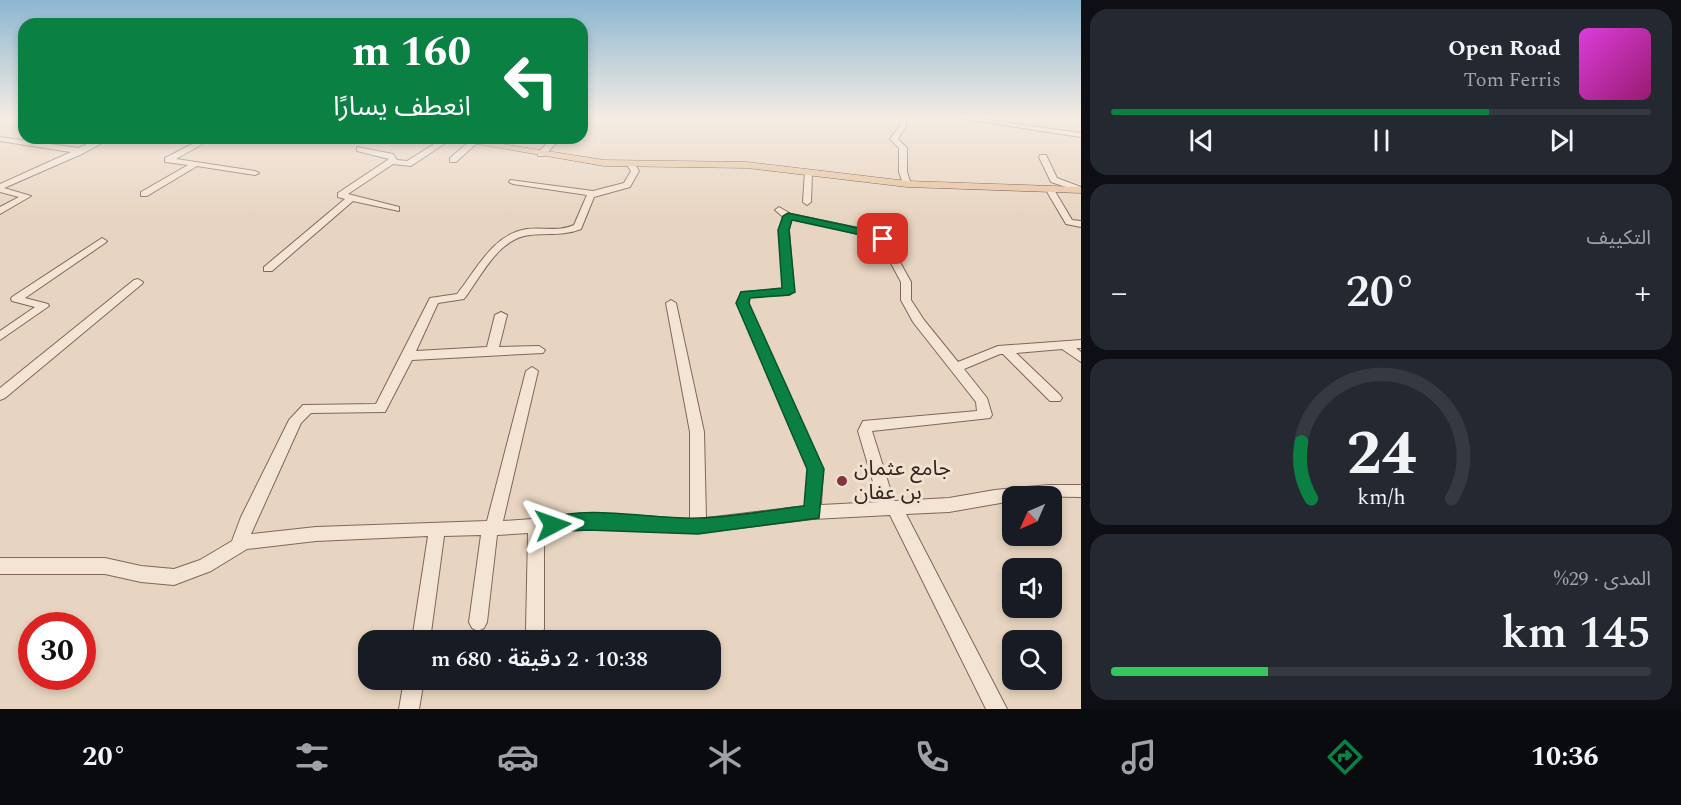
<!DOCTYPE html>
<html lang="ar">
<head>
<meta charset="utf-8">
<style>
	:root { --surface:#171b24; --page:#242831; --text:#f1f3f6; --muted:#9ea1a6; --line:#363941; --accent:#0b8043 }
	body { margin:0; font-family:Spectral,"Noto Sans Arabic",serif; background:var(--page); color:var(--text); direction:rtl; height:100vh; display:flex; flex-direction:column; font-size:22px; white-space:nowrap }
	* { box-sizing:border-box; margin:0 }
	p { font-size:20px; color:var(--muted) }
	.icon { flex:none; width:33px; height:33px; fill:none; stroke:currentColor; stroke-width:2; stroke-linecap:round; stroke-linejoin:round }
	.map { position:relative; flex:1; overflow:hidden; direction:ltr }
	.panel { display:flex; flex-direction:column; gap:9px; padding:9px; background:#0d0f14; width:600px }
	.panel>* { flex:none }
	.top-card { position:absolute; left:18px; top:18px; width:570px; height:126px; border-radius:18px; box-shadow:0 3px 9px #0003; direction:rtl; background:#0b8043; color:#fff; overflow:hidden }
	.needle { width:39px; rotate:225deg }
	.tools { position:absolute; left:1002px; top:486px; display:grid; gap:12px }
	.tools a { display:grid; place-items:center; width:60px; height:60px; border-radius:12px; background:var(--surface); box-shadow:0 3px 9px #0003; font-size:30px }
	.speed { position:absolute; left:18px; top:612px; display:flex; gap:12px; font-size:30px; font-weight:700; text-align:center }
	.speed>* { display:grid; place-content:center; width:78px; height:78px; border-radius:50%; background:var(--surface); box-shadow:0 3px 9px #0003; line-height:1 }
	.speed .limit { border:9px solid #d22; background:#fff; color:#111 }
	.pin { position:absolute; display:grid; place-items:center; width:51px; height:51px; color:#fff; margin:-26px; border-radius:12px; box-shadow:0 3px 9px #0006 }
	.me { position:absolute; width:66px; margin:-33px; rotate:86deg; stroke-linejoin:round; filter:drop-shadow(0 0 4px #0008) }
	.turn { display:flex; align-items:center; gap:21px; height:126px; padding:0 18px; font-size:27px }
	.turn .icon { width:78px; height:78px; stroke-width:2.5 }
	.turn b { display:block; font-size:42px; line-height:51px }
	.big { font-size:45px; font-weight:600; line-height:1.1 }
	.panel .card { flex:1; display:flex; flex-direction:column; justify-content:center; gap:9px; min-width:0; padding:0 21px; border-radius:18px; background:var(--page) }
	.panel .dial { align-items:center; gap:0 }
	.dial svg { height:156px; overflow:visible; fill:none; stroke:var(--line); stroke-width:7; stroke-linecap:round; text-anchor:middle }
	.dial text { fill:var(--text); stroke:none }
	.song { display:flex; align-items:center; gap:18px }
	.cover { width:72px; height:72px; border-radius:9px; background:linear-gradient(135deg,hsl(300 70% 55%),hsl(320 70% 35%)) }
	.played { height:6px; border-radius:3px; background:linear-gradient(90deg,var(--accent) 70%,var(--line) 70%) }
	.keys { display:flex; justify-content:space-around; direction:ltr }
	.heat { display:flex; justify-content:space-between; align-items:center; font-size:33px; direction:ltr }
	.charge { height:9px; border-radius:4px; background:linear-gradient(90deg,#34c759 29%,var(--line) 0) }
	.trip { position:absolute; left:358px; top:630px; width:363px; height:60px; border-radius:18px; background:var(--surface); box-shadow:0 3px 9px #0003; font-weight:600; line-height:60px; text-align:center; direction:rtl }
	.tabs { display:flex; height:96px; justify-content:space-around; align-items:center; background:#090b0e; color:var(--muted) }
	.tabs .icon { width:42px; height:42px }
	.tabs .on { color:var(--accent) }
	.tabs b { font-size:27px; color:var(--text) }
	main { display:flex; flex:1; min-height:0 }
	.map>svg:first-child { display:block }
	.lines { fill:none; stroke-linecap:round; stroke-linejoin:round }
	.minor-casing { stroke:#7f675b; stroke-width:2 }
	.major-casing { stroke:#4d372f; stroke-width:1 }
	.minor { fill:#f4e4d3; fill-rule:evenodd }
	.major { fill:#e8c29c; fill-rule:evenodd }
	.route { fill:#0b8043; stroke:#07532c; stroke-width:1.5 }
	.poi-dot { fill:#873243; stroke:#f0e1d0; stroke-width:2 }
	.labels { text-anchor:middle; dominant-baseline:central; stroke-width:6; stroke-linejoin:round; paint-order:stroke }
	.near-poi-label { font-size:21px; fill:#31231d; stroke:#f0e1d0; text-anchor:start }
</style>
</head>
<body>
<main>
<section class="panel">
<div class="card">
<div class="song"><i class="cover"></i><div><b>Open Road</b><p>Tom Ferris</p></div></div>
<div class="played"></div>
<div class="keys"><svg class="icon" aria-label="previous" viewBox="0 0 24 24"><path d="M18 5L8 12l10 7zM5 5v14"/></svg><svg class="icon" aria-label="pause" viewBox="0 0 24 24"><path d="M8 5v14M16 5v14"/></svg><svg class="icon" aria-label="next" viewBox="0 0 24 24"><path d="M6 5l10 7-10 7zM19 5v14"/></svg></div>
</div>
<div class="card"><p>التكييف</p>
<div class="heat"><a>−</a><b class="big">20°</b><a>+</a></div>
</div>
<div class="card dial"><svg viewBox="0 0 100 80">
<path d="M14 69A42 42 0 1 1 86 69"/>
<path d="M14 69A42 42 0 0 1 9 40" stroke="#0b8043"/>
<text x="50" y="56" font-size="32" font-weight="700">24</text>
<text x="50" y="72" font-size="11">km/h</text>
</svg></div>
<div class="card"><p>المدى · 29%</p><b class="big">145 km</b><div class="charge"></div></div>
</section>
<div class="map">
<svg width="1081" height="709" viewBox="0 0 1081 709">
	<rect width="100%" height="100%" fill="#e8d5c1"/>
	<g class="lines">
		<g class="minor-casing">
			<g id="minor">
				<path d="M900,118h6v8l-8,13 9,9v24l4,12 -4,2 -4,-2 -4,-12v-24l-9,-9 10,-13z"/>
				<path d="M959,118h15l107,15v4z"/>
				<path d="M0,137l78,11 23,-10h10l-27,15 -80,35 27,8 -31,18v-7l19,-10 -19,-5v-8l71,-32 -71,-11z"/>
				<path d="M204,138h9l-37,21 79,12 4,2 -4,2 -58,-9 -50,30h-6v-4l47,-27 -23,-3v-4z"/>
				<path d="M444,138h9l-42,28 -18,-2 -45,30 51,13v4l-46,-10 -81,70h-8v-4l81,-68 -7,-2v-4l51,-34 -32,-8v-4l36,7 4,6 10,1z"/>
				<path d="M553,138h8l-17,18h-6v-4z"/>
				<path d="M470,141l7,2 -21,19h-6v-4z"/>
				<path d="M1040,155h6l11,23 24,9v5l-30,-10 -12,-25z"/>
				<path d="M628,163h6l5,8 -9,16 -36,10 -13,32c-17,7 -33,4 -51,6 -32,3 -49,42 -66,64l-26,4 -22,48 71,-4 8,-32 6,-3 6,3 -8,32 40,-1 6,4 -2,3 -131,7 -27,52 -74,1 -10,10 -50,111 65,-7 171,-6 39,-150 6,-4 6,4 -35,150 85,-6 102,4v-87l-24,-129 5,-3 5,3 28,129 2,86 100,-12 3,-37 -72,-166 4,-11 43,-3 -5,-59 4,-13 -8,-7 4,-3 12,7 82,17 13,6 25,45v18l13,20 34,42 40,-16 83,-6v8h-5l5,4v10l-19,-13 -46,4 44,42 2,3 -2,3h-10l-47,-47h-3l-36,15 23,29 5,17 -2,3 -118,13 22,70 55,-3 46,-8 54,-5h32v12l-69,-1v5l-63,11 -43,2 101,195h-21l-96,-194 -77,4 -115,14 -110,-4 -44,3v97l-3,6 -6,3 -6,-3 -3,-6 2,-96 -31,2 -10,87 -3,6 -6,3 -6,-3 -3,-6 12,-87 -37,1 -14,104h-18l16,-104 -112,5 -69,8 -36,22 -37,14 -33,-3 -36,-8h-105v-16h105l36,8 33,3 26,-9 32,-19 9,-24 48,-97 14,-15 73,-1 54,-106 27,-4c20,-25 36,-60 70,-65 16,-2 32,3 47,-4l13,-30 -74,-11 -4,-2 1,-2 83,11 31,-8 7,-12 -4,-6zM791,219l79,17 9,5 22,41v18l12,22 63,80 1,9 -114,10 -5,10 21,71 -58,3 2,-36 -76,-166 2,-6 40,-2 5,-3 -5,-62z"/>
				<path d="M805,171l7,2 -1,29 -4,3 -4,-3z"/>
				<path d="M1047,188h6l19,32 9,1v6l-15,-3 -20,-34z"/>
				<path d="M102,238l5,3 -2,2 -80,55 23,6 1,2 -49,34v-9l35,-24 -23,-6 -1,-2 1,-2z"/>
				<path d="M138,279l5,3 -1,2 -137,114 -5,2v-12l134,-108z"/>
				<path d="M404,680h20l-5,29h-20z"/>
			</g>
		</g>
		<g class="major-casing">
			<path id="major" d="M443,138h21l140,22 143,2 160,19 174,6v6l-174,-6 -160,-19 -143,-2z"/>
		</g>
		<use href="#minor" class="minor"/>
		<use href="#major" class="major"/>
	</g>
	<linearGradient id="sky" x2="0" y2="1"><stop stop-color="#8cb7d1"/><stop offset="0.54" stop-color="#f5ece3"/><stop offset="1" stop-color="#f5ece3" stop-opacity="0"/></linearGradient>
	<rect width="1081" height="217" fill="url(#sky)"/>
	<path class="route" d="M788,213l89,19 12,7 -6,3 -13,-5 -78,-17 -3,10 6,62 -6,3 -39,3 -1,5 75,166 -5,49 -121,16 -110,-4 -35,2 -6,-2 -3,-5 3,-6c40,-15 108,1 152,-1 35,-1 70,-8 105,-12l3,-37 -71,-166 5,-11 41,-4 -4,-58 5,-14z"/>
	<circle class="poi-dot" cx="842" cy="481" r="6"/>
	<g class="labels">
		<g class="near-poi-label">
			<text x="854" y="469">جامع عثمان<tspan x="854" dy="24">بن عفان</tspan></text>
		</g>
	</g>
</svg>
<div class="tools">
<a><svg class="needle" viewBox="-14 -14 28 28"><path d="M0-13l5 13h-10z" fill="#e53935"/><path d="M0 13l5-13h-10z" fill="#9ea1a6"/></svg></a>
<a><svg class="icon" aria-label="sound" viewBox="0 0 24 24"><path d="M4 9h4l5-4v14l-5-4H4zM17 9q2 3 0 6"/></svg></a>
<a><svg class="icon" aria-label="search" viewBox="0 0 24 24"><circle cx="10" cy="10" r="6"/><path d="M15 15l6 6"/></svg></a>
</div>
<div class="speed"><div class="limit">30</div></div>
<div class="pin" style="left:883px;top:239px;background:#d93025"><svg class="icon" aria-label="arrive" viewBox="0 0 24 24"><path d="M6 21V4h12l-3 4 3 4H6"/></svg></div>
<svg class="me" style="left:553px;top:525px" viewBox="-20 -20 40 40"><path d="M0-17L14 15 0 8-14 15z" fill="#0b8043" stroke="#fff" stroke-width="4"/></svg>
<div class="trip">10:38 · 2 دقيقة · 680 m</div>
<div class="top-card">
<div class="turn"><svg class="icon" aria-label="left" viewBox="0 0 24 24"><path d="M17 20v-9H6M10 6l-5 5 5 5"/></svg><div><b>160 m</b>انعطف يسارًا</div></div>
</div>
</div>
</main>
<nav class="tabs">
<b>10:36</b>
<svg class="icon on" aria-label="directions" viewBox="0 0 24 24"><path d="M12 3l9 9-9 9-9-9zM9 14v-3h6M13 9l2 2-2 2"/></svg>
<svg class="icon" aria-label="music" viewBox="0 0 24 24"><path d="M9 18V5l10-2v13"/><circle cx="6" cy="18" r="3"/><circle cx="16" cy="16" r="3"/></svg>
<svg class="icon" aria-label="phone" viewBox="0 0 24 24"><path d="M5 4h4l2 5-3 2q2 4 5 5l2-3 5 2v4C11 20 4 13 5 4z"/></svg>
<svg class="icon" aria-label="climate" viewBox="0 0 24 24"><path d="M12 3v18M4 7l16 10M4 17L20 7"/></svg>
<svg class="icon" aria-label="car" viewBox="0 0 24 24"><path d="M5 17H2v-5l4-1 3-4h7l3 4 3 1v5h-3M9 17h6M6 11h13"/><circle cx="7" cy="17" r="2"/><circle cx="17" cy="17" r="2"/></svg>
<svg class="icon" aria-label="filters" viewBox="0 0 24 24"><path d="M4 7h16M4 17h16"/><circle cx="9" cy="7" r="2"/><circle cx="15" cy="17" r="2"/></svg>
<b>20°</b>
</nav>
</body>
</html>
